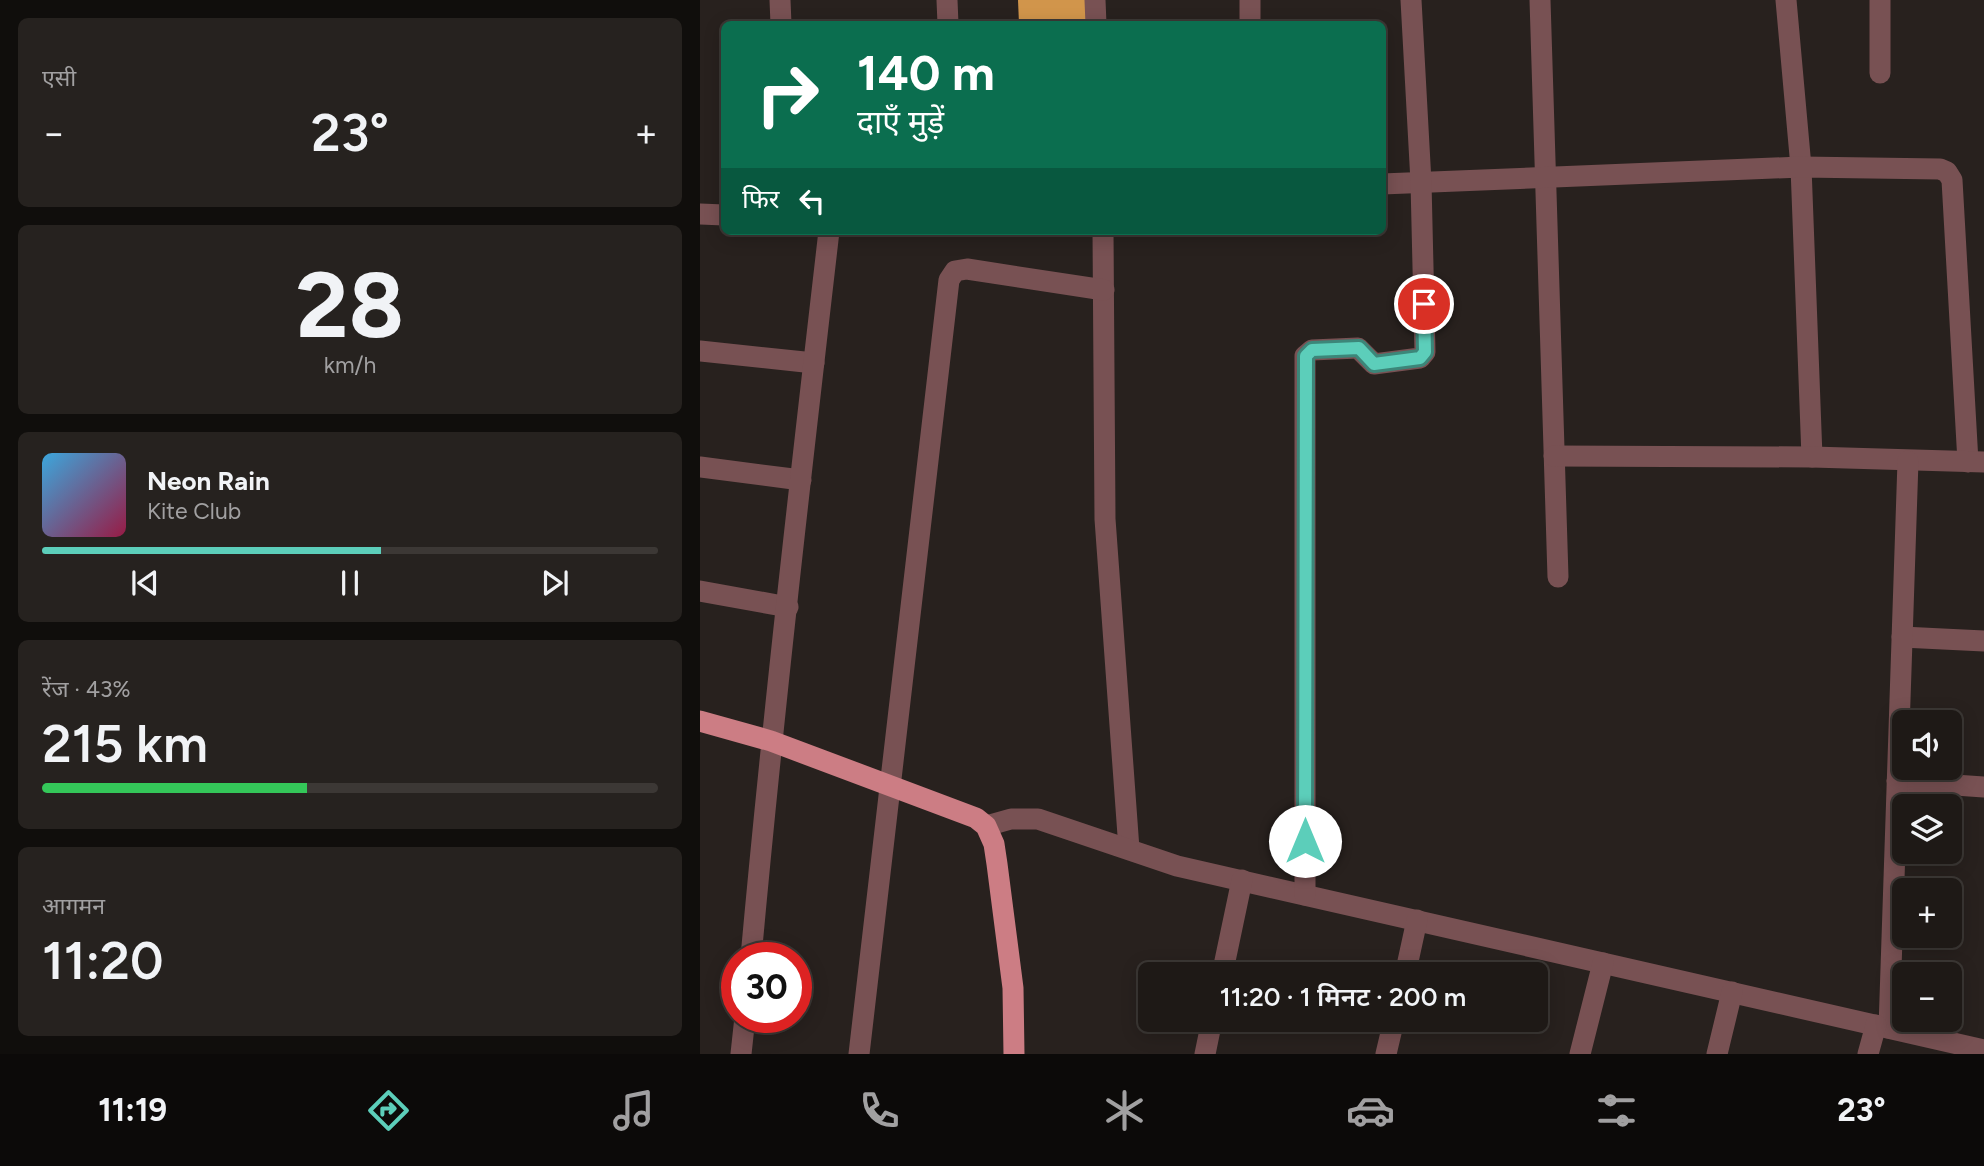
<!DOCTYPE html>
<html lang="hi">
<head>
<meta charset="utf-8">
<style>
	:root { --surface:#1e1916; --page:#26221f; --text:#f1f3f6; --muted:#a1a0a1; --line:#3c3835; --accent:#5cceba }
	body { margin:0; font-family:Figtree,"Noto Sans Devanagari",sans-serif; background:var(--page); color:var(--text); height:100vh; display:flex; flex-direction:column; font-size:26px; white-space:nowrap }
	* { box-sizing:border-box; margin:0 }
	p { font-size:23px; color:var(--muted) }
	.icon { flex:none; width:38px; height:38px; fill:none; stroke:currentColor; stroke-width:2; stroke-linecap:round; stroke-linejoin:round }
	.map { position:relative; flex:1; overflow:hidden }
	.details { display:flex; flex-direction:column; gap:18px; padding:18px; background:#100e0c; width:700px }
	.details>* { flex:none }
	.hud { position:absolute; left:21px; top:21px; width:665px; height:214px; border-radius:10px; box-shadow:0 4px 18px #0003,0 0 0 2px var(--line); background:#0b6e4f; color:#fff; overflow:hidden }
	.fabs { position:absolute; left:1192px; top:710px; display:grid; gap:14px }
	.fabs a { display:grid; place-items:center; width:70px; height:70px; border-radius:10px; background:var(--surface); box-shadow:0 4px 18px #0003,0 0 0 2px var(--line); font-size:35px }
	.speed { position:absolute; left:21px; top:942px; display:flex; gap:14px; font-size:35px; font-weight:700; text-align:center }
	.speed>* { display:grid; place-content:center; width:91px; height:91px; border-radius:50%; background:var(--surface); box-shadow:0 4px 18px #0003,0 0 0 2px var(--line); line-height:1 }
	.speed .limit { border:10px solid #d22; background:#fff; color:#111 }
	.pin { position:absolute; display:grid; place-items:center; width:60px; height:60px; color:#fff; margin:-30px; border:4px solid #fff; border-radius:50%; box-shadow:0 2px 7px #0007 }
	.me { position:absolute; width:77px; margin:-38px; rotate:0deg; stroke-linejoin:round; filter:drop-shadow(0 0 5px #0008) }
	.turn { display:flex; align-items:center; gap:24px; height:147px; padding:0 21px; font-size:32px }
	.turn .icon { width:91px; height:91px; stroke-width:2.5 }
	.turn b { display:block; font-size:49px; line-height:60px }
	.then { display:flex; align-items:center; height:66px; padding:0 21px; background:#0003; gap:14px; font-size:26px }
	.big { font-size:52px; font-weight:600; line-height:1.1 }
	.details .widget { flex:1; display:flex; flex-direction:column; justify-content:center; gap:10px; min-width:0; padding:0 24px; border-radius:10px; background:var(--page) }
	.details .dial { align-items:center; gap:0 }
	.dial b { font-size:91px; line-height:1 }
	.song { display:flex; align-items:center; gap:21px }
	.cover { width:84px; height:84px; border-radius:10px; background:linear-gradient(135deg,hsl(200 70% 55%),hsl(340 70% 35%)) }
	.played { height:7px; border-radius:4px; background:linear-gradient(90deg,var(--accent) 55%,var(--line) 55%) }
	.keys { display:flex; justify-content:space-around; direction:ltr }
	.heat { display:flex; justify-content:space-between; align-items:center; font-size:38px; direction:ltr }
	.charge { height:10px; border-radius:5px; background:linear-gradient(90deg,#34c759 43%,var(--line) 0) }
	.trip { position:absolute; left:438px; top:962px; width:410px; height:70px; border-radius:10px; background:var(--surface); box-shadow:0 4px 18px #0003,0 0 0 2px var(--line); font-weight:600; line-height:70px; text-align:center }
	.tab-bar { display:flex; height:112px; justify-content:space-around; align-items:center; background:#0c0a09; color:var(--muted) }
	.tab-bar .icon { width:49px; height:49px }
	.tab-bar .on { color:var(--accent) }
	.tab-bar b { font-size:32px; color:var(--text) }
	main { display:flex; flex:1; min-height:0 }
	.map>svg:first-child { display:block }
	.building { fill:#d1954b }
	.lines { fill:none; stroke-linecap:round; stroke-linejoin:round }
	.minor { stroke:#785153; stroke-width:21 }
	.major { stroke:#cc7d84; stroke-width:21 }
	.route-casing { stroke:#3c8679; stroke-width:18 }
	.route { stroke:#5cceba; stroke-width:12 }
</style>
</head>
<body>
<main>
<section class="details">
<div class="widget"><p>एसी</p>
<div class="heat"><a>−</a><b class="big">23°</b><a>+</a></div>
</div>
<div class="widget dial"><b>28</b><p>km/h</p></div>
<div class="widget">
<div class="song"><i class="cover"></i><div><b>Neon Rain</b><p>Kite Club</p></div></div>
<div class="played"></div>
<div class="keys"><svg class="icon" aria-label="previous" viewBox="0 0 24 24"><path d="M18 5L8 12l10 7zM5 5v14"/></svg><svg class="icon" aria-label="pause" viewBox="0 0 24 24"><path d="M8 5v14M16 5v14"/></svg><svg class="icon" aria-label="next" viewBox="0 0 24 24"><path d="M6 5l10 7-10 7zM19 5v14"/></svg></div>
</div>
<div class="widget"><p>रेंज · 43%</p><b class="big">215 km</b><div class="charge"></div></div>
<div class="widget"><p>आगमन</p><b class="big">11:20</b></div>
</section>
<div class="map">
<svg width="1284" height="1054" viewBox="0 0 1284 1054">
	<rect width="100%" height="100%" fill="#28211e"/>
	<path class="building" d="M318,0h70l1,24h-70z"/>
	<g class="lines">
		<g class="minor">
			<path d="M80,0l1,24"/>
			<path d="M247,0l1,24"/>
			<path d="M395,0l1,24"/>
			<path d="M550,0v24"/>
			<path d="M840,0l18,577"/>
			<path d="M1086,0l15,167 11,290"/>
			<path d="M1180,0v73"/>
			<path d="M682,184l419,-17 139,2 7,3 5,8 16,282"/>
			<path d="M0,214l24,1"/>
			<path d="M403,231l2,288 24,330"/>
			<path d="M0,351l114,12"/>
			<path d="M854,456l258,1 172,5"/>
			<path d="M0,467l101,13"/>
			<path d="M0,591l88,16"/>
			<path d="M1202,637l82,4"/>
			<path d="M1197,781l87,6"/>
			<path d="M286,826l25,-7h27l139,47 807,184"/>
			<path d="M605,895v-539l7,-6 46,-2 16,16 46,-6 5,-6 -4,-170 -10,-182"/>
			<path d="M51,957c22,-242 50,-484 78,-726"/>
			<path d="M522,975l20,-95"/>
			<path d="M705,975l12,-55"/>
			<path d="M1189,1028l19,-567"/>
			<path d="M41,1054l4,-37"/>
			<path d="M159,1054l90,-774 6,-9 12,-2 137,21"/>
			<path d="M505,1054l7,-34"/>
			<path d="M686,1054l8,-34"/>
			<path d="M880,1054l23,-91"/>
			<path d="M1017,1054l15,-62"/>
			<path d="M1168,1054l8,-29"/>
		</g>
		<path class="major" d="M0,721l71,20 205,77 10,8 8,18 3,20 16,124 1,66"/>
	</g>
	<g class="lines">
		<g class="route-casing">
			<path id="route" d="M605,841l1,-485 6,-6 47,-2 15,16 46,-6 5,-6 -1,-48"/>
		</g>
		<use href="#route" class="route"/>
	</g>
</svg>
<div class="fabs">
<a><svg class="icon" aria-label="sound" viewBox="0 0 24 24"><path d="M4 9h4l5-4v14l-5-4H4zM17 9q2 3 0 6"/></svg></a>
<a><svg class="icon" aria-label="layers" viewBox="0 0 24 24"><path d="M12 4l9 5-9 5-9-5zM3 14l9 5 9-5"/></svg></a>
<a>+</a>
<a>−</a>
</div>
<div class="speed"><div class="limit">30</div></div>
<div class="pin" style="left:724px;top:304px;background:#d93025"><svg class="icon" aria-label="arrive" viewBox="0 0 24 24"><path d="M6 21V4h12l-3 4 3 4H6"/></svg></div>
<svg class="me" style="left:605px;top:841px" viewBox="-20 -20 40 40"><circle r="19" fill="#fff"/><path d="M0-13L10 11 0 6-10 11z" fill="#5cceba"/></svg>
<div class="trip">11:20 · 1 मिनट · 200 m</div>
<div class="hud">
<div class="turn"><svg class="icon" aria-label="right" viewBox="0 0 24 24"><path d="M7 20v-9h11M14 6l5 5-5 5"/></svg><div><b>140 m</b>दाएँ मुड़ें</div></div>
<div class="then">फिर<svg class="icon" aria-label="left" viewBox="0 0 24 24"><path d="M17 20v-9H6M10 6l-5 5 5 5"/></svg></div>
</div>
</div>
</main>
<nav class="tab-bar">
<b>11:19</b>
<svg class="icon on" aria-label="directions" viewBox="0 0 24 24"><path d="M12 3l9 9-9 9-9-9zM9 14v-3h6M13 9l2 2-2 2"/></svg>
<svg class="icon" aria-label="music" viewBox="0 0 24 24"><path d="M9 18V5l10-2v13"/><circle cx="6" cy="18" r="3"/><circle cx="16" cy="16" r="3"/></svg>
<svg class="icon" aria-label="phone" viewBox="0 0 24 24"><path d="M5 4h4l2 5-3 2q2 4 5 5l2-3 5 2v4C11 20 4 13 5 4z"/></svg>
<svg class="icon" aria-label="climate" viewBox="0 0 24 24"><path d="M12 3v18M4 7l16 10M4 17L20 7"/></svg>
<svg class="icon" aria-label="car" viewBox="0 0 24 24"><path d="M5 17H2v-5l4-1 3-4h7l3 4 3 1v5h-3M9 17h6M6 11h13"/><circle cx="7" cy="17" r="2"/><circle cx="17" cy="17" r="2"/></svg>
<svg class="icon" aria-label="filters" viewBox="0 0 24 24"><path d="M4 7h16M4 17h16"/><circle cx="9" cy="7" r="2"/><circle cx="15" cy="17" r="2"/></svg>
<b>23°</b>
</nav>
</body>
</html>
